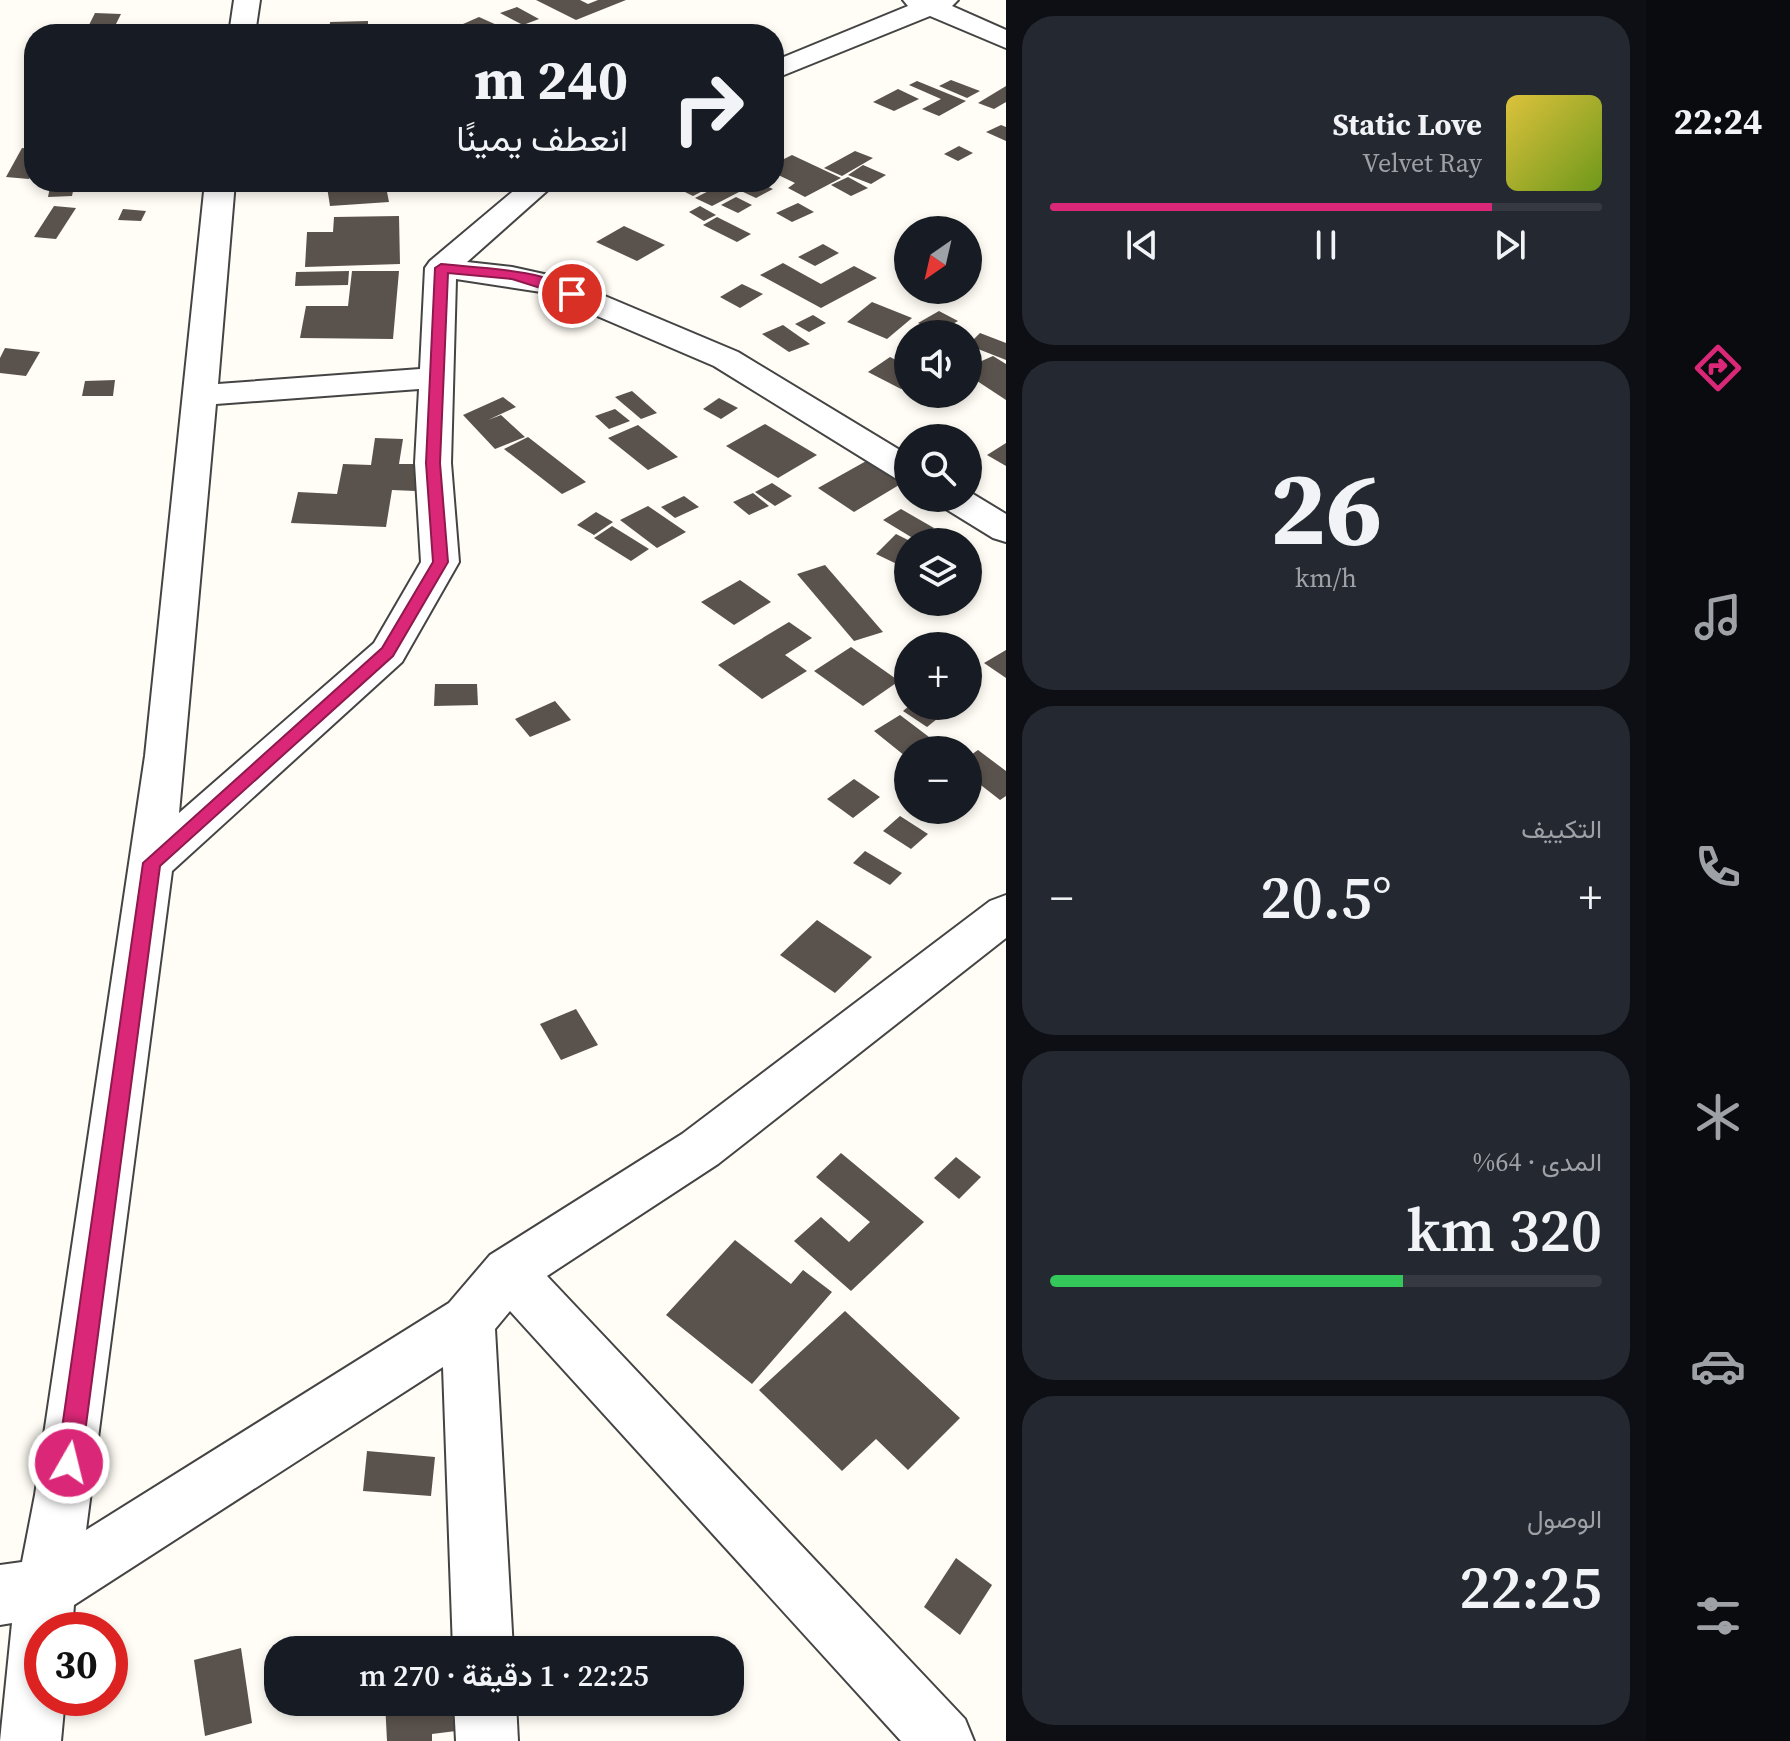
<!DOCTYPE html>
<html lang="ar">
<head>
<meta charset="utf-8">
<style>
	:root { --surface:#171b24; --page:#242831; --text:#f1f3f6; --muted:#9ea1a6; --line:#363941; --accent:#db2777 }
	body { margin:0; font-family:"Source Serif 4",Vazirmatn,serif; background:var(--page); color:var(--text); direction:rtl; height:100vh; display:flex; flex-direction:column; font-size:30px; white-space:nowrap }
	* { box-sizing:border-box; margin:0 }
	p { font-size:26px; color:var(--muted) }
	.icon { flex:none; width:44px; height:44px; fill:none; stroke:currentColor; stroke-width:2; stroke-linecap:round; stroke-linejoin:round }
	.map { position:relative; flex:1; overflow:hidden; direction:ltr }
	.side { display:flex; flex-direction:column; gap:16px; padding:16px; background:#0d0f14; width:640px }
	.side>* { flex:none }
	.hud { position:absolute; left:24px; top:24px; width:760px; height:168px; border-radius:32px; box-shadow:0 4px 12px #0003; direction:rtl; background:#171b24; color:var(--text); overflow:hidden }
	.needle { width:52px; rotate:214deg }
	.fabs { position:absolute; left:894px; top:216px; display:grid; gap:16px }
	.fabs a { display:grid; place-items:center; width:88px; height:88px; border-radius:50%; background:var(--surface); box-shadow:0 4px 12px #0003; font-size:40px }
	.speed { position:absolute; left:24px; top:1612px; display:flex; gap:16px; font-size:40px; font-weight:700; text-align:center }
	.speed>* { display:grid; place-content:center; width:104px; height:104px; border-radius:50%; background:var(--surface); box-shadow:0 4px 12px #0003; line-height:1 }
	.speed .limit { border:12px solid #d22; background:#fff; color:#111 }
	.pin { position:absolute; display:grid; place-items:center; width:68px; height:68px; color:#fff; margin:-34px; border:4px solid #fff; border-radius:50%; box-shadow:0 2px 8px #0007 }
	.me { position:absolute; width:88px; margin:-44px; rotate:8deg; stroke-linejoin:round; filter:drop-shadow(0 0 6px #0008) }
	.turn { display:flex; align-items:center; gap:28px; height:168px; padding:0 24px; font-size:36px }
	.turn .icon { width:104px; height:104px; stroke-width:2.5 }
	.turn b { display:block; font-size:56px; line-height:68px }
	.big { font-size:60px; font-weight:600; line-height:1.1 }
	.side .tile { flex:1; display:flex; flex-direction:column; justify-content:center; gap:12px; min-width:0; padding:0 28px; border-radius:32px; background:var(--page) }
	.side .dial { align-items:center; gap:0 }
	.dial b { font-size:104px; line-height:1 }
	.song { display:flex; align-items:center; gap:24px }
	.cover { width:96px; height:96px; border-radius:12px; background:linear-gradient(135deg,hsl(50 70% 55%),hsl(80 70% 35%)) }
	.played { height:8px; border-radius:4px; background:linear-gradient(90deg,var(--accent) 80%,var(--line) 80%) }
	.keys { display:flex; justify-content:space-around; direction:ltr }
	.heat { display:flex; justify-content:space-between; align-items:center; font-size:44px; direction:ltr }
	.charge { height:12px; border-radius:6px; background:linear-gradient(90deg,#34c759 64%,var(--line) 0) }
	.trip { position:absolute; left:264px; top:1636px; width:480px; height:80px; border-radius:32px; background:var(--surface); box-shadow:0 4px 12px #0003; font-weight:600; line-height:80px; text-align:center; direction:rtl }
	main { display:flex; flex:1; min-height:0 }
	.menu { display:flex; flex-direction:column; width:144px; justify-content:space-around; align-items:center; background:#090b0e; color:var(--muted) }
	.menu .icon { width:56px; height:56px }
	.menu .on { color:var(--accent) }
	.menu b { font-size:36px; color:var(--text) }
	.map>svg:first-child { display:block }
	.building { fill:#5a524d }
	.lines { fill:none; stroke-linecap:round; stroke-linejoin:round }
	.minor-casing { stroke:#444; stroke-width:4 }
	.minor { fill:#fff; fill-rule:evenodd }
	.route { fill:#db2777; stroke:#8e194d; stroke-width:2 }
</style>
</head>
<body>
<main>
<nav class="menu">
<b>22:24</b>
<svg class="icon on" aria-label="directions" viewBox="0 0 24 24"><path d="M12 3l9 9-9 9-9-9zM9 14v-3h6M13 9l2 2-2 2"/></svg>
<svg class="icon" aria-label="music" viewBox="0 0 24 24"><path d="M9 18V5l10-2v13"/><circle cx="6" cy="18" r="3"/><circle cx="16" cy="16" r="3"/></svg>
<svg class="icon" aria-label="phone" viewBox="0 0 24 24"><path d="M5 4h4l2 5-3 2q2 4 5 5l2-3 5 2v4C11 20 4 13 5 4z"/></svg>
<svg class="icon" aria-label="climate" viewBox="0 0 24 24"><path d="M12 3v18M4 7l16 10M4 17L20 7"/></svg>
<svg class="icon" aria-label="car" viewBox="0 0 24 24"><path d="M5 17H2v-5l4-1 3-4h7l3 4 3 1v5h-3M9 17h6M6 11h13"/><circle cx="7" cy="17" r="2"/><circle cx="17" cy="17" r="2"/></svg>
<svg class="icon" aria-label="filters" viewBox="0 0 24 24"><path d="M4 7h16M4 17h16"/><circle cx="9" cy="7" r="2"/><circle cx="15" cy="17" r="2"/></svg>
</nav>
<section class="side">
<div class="tile">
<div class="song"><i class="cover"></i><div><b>Static Love</b><p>Velvet Ray</p></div></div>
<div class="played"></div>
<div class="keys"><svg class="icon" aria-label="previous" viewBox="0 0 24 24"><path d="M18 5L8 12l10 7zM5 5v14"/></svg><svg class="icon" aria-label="pause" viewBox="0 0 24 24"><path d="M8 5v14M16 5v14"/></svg><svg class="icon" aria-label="next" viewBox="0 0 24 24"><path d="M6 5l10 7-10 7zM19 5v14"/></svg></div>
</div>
<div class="tile dial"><b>26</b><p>km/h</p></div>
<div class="tile"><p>التكييف</p>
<div class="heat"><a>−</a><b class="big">20.5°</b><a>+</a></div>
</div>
<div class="tile"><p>المدى · 64%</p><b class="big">320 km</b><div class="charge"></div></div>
<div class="tile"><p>الوصول</p><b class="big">22:25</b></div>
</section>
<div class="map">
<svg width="1006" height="1741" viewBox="0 0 1006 1741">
	<rect width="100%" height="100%" fill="#fffdf5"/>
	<g class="building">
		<path d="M536,0h44l8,4 10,-4h28l-50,20z"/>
		<path d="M517,7l22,12 -16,6 -23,-12z"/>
		<path d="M95,13l26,1 -9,18 -26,-1z"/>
		<path d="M479,17l29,13 -9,4 -54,-2z"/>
		<path d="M368,21v13h-39l1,-12z"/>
		<path d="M951,80l29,11 -13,7 -28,-12z"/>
		<path d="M917,81l49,20 -27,15 -17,-7 19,-10 -32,-14z"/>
		<path d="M1006,86v16l-12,7 -16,-6z"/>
		<path d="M898,89l21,10 -25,12 -21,-9z"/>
		<path d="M1001,125l5,2v14l-20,-9z"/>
		<path d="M959,146l14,7 -15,8 -14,-7z"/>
		<path d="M22,148l12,1v20l-5,10 -23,-2z"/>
		<path d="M855,151l18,7 -31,18 -18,-8z"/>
		<path d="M792,155l49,23 -36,19 -17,-9 7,-5 -21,-10v-9z"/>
		<path d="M863,165l23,10 -15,9 -23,-9z"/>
		<path d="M848,177l20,11 -17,8 -20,-11z"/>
		<path d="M51,182h24l-3,14 -24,1z"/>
		<path d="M310,182h75l4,20 -59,4 -3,-19 -16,1z"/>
		<path d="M665,182h55l-27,14z"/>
		<path d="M726,182h31l16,7 -17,9 -15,-7 -29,15 -17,-8z"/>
		<path d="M736,197l16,8 -14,8 -17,-8z"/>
		<path d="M798,203l16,9 -22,10 -16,-9z"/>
		<path d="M54,206l22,2 -20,31 -22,-2z"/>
		<path d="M700,206l16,9 -12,6 -15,-9z"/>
		<path d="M123,209l23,2 -5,10 -23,-1z"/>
		<path d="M399,216l1,48 -95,3 2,-35h26l1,-15z"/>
		<path d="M717,217l34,17 -14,8 -34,-17z"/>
		<path d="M624,226l41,19 -28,16 -41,-19z"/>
		<path d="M823,244l16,9 -24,13 -17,-9z"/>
		<path d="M783,263l38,21 33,-18 23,12 -56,30 -61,-33z"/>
		<path d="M349,271l-1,14 -53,1 1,-14z"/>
		<path d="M352,271h47l-6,68 -93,-1 6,-32h42z"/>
		<path d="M742,284l21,10 -23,14 -20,-11z"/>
		<path d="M872,302l40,16 -25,21 -40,-17z"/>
		<path d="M939,311l19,10 -21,12 -19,-10z"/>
		<path d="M813,315l13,8 -17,9 -14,-8z"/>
		<path d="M783,325l27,19 -21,8 -27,-18z"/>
		<path d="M980,333l26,10v17l-38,-15z"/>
		<path d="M5,348l35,4 -14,24 -26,-3v-15z"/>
		<path d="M993,356l13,8v36l-38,-25v-8z"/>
		<path d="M890,357l18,9v18l-7,5 -33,-17z"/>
		<path d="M115,380l-2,16h-31l3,-15z"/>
		<path d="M632,391l25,22 -16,6 -26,-22z"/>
		<path d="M503,397l13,10 -28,13 13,-5 24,22 -30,12 -32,-34z"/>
		<path d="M719,398l19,10 -17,11 -18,-10z"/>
		<path d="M615,409l15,12 -21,8 -14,-13z"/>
		<path d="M765,424l52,31 -39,23 -52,-32z"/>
		<path d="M638,425l40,32 -30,13 -40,-32z"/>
		<path d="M528,437l58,45 -24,12 -58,-45z"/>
		<path d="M375,438l28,1 -4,25h20l-3,27 -24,-1 -6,37 -95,-4 7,-31 39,2 6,-30 28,1z"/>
		<path d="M1006,443v23l-19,-11z"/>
		<path d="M868,460l36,22 -50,30 -36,-24z"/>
		<path d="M772,483l20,13 -17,10 -20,-14z"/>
		<path d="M753,493l16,13 -20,9 -16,-13z"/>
		<path d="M684,496l15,11 -24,11 -14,-11z"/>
		<path d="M648,506l38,26 -29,16 -37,-28z"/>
		<path d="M901,509l33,19 -18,12 -33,-20z"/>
		<path d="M596,512l17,10 -19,13 -17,-10z"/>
		<path d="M612,526l37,23 -18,12 -37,-23z"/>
		<path d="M896,534l12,6v19l-7,7 -25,-12z"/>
		<path d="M825,565l58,67 -29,9 -57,-67z"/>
		<path d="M740,580l31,22 -37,23 -33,-23z"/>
		<path d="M789,622l23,16 -27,17 22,16 -45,28 -44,-34z"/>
		<path d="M851,647l48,34 -36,25 -49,-35z"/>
		<path d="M1006,650v28l-22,-15z"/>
		<path d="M435,684h42l1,21 -44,1z"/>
		<path d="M555,701l16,19 -41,17 -15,-18z"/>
		<path d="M909,706h44l-26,21 -24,-16z"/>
		<path d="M900,715l33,25 -18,10h-7l-3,6 -31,-25z"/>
		<path d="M978,750l28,21v25l-6,4 -32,-25v-18z"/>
		<path d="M854,779l26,18 -27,21 -26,-19z"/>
		<path d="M900,816l28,18 -17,15 -28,-18z"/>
		<path d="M865,851l37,22 -12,12 -37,-22z"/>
		<path d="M817,920l55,37 -37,36 -55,-38z"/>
		<path d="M576,1009l22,36 -37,15 -21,-36z"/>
		<path d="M841,1153l83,69 -73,69 -57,-50 27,-24 28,25 21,-20 -54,-45z"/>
		<path d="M956,1157l25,20 -22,22 -25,-21z"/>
		<path d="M735,1240l56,44 12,-14 29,22 -80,92 -86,-69z"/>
		<path d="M845,1311l115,107 -52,52 -32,-31 -34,32 -83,-81z"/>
		<path d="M367,1451l68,6 -4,39 -68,-5z"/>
		<path d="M956,1558l36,27 -32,50 -36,-28z"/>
		<path d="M241,1648l11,75 -47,13 -11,-76z"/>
		<path d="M385,1702h77l2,28 -32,4v7h-45z"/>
	</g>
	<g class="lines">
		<g class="minor-casing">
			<g id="minor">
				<path d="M234,0h26l-5,34h-26z"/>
				<path d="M903,0h55l-6,6 54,24v18l-76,-32 -156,63v-18l134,-55z"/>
				<path d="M205,182h30l-17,202 202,-15 5,-101 5,-7 94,-79h33l-90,80 45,5 50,11 176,74 170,103v26l-13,-3 -181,-112 -173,-74 -85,-13 -5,184 8,99 -57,100 -230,209 -86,659 363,-227 41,-48 192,-121 308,-233 16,-6v43l-288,226 -171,112 418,443 9,22h-73l-391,-430 -15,18 18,321h-60l-10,-283 -369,238 -2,25h-30v68h23l-4,43h-61l12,-118 -12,2v-60l22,-3 13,-67 110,-739zM419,389l-4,74 6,99 -47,81 -195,170 37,-409z"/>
				<path d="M968,491l38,23v28l-13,-4 -52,-32 -5,-8h32z"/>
				<path d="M454,1702h62l2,39h-62z"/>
			</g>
		</g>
		<use href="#minor" class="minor"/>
	</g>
	<path class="route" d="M441,264c38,4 108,5 137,30l-6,4 -60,-19 -64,-6 -8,190 8,99 -55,94 -233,210 -79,597 -4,8 -8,4 -8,-4 -4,-8 86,-600 239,-215 51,-86 -7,-99 9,-195z"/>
</svg>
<div class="fabs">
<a><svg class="needle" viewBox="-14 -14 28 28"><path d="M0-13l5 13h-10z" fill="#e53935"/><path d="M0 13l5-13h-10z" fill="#9ea1a6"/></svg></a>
<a><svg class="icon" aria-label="sound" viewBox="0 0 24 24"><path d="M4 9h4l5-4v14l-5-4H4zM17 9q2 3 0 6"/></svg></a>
<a><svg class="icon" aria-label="search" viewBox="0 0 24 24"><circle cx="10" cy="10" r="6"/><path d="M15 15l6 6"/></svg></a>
<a><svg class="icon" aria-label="layers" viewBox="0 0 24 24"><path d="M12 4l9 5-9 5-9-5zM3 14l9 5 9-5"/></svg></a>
<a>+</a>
<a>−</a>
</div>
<div class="speed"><div class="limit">30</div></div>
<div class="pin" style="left:572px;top:294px;background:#d93025"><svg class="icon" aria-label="arrive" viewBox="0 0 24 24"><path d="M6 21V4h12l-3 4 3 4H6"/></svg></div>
<svg class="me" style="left:69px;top:1463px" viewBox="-20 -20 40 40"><circle r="17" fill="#db2777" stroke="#fff" stroke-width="3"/><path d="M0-11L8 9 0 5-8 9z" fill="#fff"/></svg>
<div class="trip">22:25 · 1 دقيقة · 270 m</div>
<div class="hud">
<div class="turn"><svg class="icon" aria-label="right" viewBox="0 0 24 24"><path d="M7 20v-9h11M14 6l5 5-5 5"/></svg><div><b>240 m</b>انعطف يمينًا</div></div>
</div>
</div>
</main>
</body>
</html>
